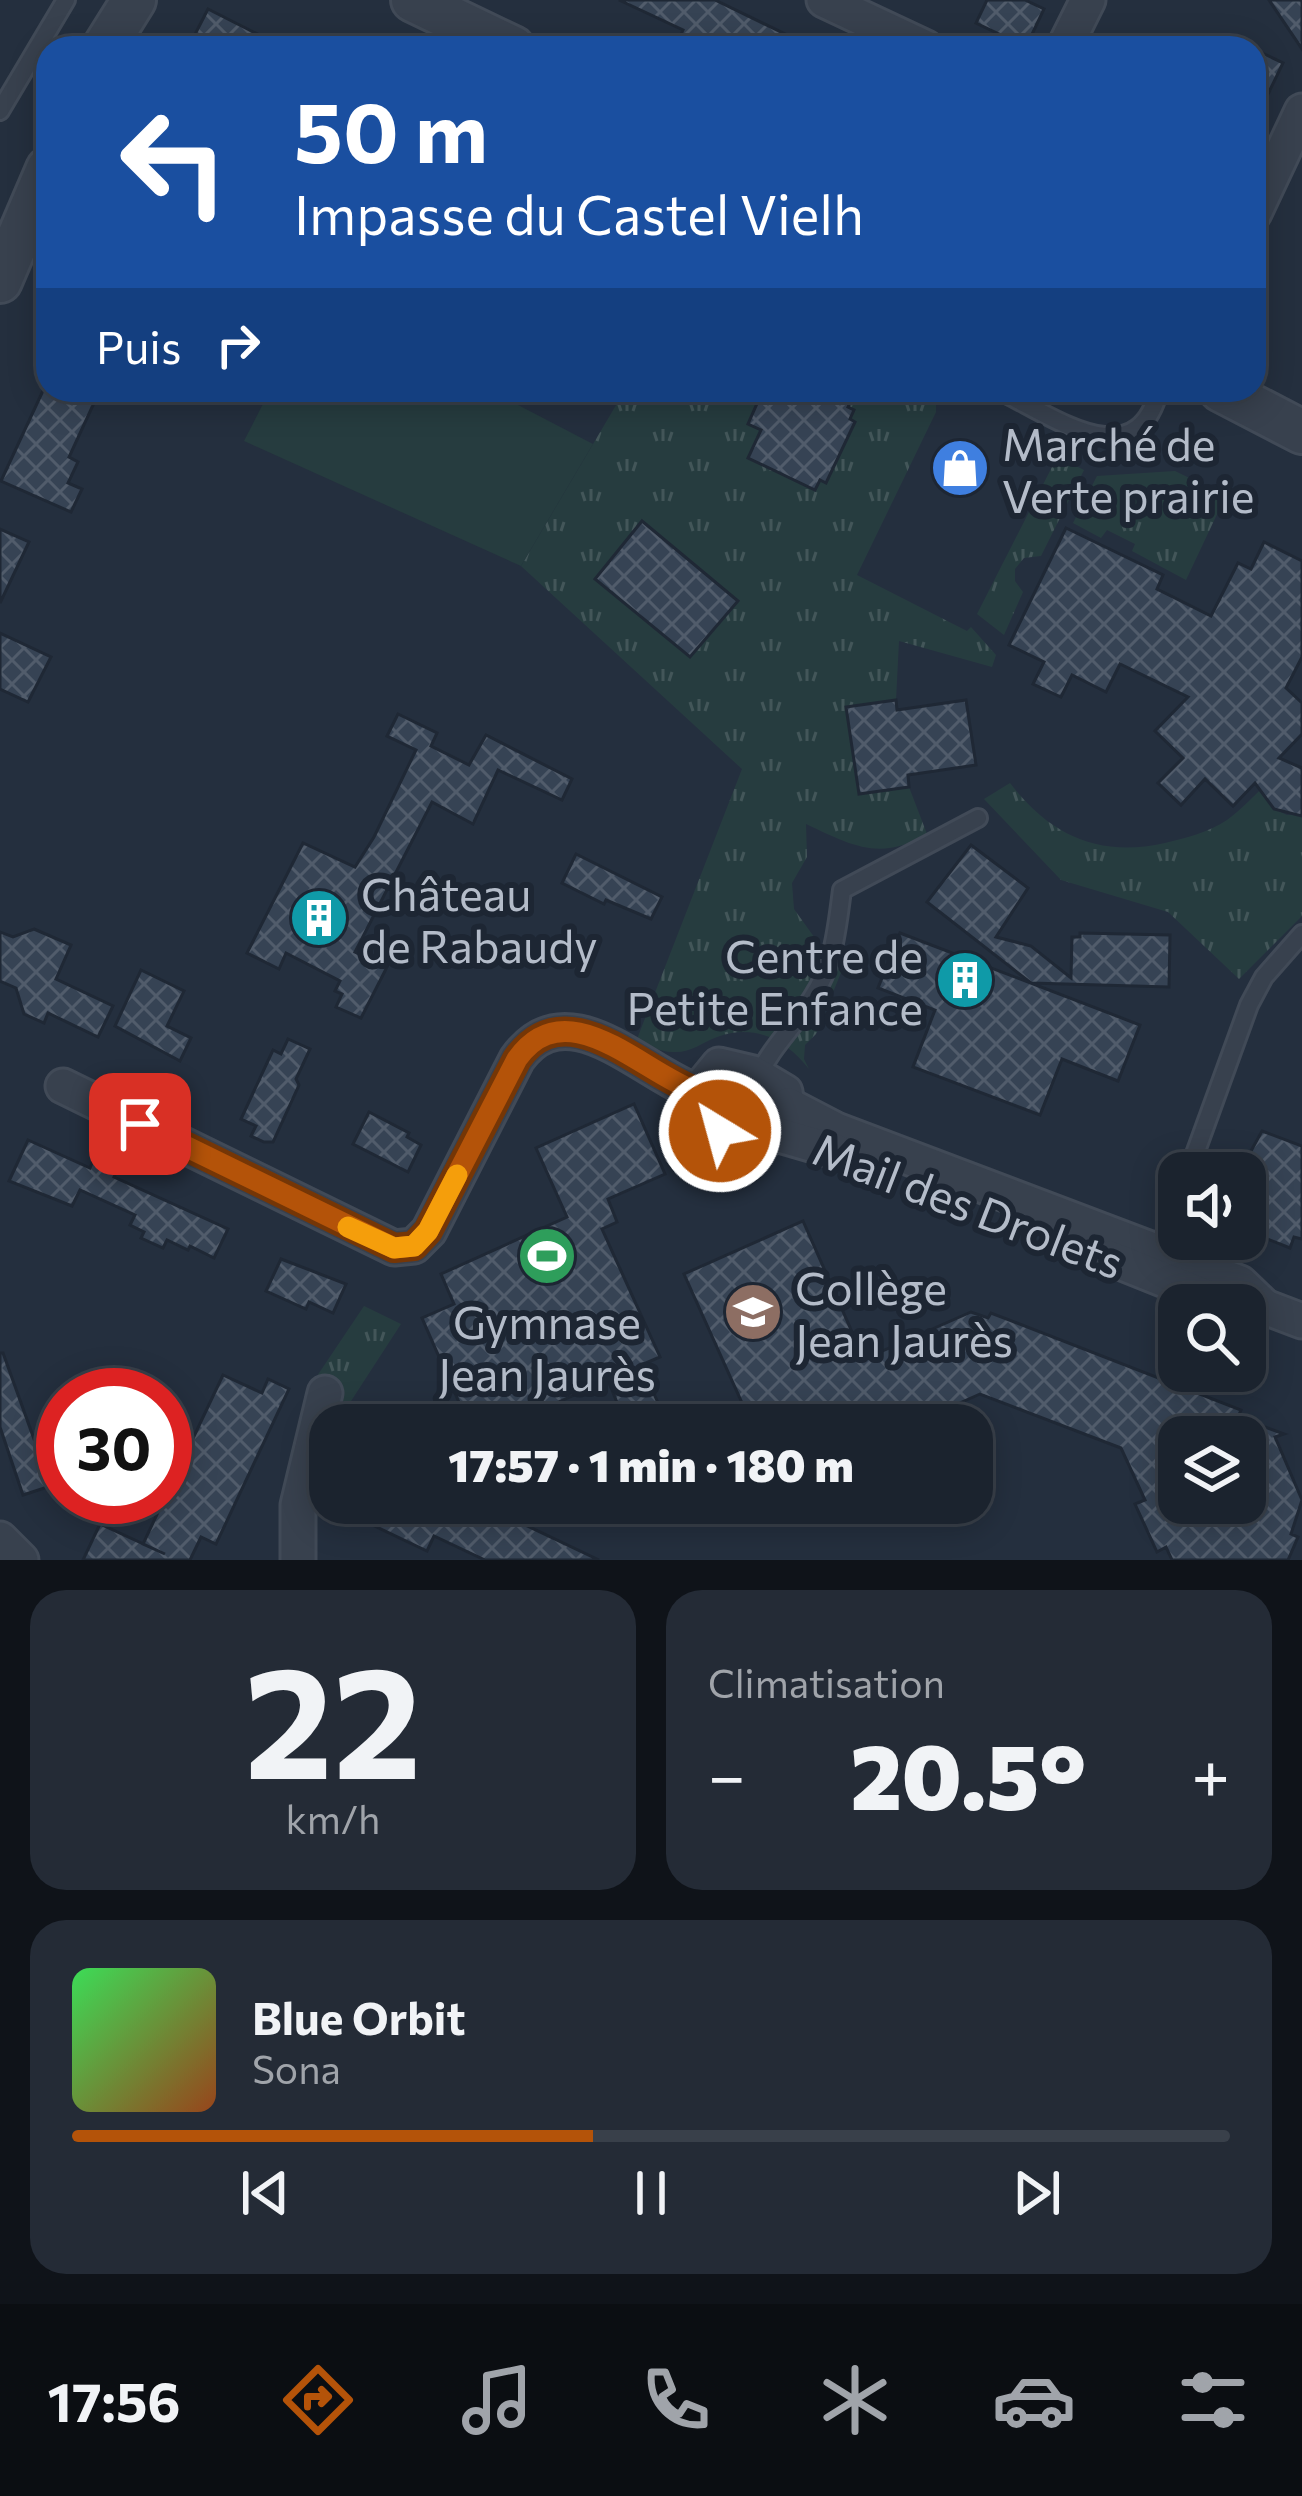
<!DOCTYPE html>
<html lang="fr">
<head>
<meta charset="utf-8">
<style>
	:root { --surface:#1b232e; --page:#242b36; --text:#f1f3f6; --muted:#a0a4aa; --line:#39404a; --accent:#b45309 }
	body { margin:0; font-family:Commissioner,sans-serif; background:var(--page); color:var(--text); height:100vh; display:flex; flex-direction:column; font-size:45px; white-space:nowrap }
	* { box-sizing:border-box; margin:0 }
	p { font-size:39px; color:var(--muted) }
	.icon { flex:none; width:66px; height:66px; fill:none; stroke:currentColor; stroke-width:2; stroke-linecap:round; stroke-linejoin:round }
	.map { position:relative; height:1560px; overflow:hidden }
	.drawer { display:flex; flex-direction:column; gap:30px; padding:30px; background:#0f1319; flex:1 }
	.drawer>* { flex:none }
	.guide { position:absolute; left:36px; top:36px; width:1230px; height:366px; border-radius:36px; box-shadow:0 6px 30px #0003,0 0 0 3px var(--line); background:#1a4fa0; color:#fff; overflow:hidden }
	.controls { position:absolute; left:1158px; top:1152px; display:grid; gap:24px }
	.controls a { display:grid; place-items:center; width:108px; height:108px; border-radius:24px; background:var(--surface); box-shadow:0 6px 30px #0003,0 0 0 3px var(--line); font-size:60px }
	.speed { position:absolute; left:36px; top:1368px; display:flex; gap:24px; font-size:60px; font-weight:700; text-align:center }
	.speed>* { display:grid; place-content:center; width:156px; height:156px; border-radius:50%; background:var(--surface); box-shadow:0 6px 30px #0003,0 0 0 3px var(--line); line-height:1 }
	.speed .limit { border:18px solid #d22; background:#fff; color:#111 }
	.pin { position:absolute; display:grid; place-items:center; width:102px; height:102px; color:#fff; margin:-51px; border-radius:24px; box-shadow:0 6px 18px #0006 }
	.me { position:absolute; width:132px; margin:-66px; rotate:323deg; stroke-linejoin:round; filter:drop-shadow(0 0 9px #0008) }
	.turn { display:flex; align-items:center; gap:42px; height:252px; padding:0 60px; font-size:54px }
	.turn .icon { width:156px; height:156px; stroke-width:2.5 }
	.turn b { display:block; font-size:84px; line-height:102px }
	.then { display:flex; align-items:center; height:114px; padding:0 60px; background:#0003; gap:24px; font-size:45px }
	.big { font-size:90px; font-weight:800; line-height:1.1 }
	.drawer .widget { flex:1; display:flex; flex-direction:column; justify-content:center; gap:18px; min-width:0; padding:0 42px; border-radius:36px; background:var(--page) }
	.drawer .dial { align-items:center; gap:0 }
	.dial b { font-size:156px; line-height:1 }
	.song { display:flex; align-items:center; gap:36px }
	.cover { width:144px; height:144px; border-radius:18px; background:linear-gradient(135deg,hsl(130 70% 55%),hsl(20 70% 35%)) }
	.played { height:12px; border-radius:6px; background:linear-gradient(90deg,var(--accent) 45%,var(--line) 45%) }
	.keys { display:flex; justify-content:space-around; direction:ltr }
	.heat { display:flex; justify-content:space-between; align-items:center; font-size:66px; direction:ltr }
	.drawer .tiles { flex:1; display:grid; gap:30px; grid-template-columns:1fr 1fr }
	.widget:last-child { grid-column:span 2 }
	.trip { position:absolute; left:309px; top:1404px; width:684px; height:120px; border-radius:36px; background:var(--surface); box-shadow:0 6px 30px #0003,0 0 0 3px var(--line); font-weight:800; line-height:120px; text-align:center }
	.dock { display:flex; height:192px; justify-content:space-around; align-items:center; background:#0b0e12; color:var(--muted) }
	.dock .icon { width:84px; height:84px }
	.dock .active { color:var(--accent) }
	.dock b { font-size:54px; color:var(--text) }
	.map>svg:first-child { display:block }
	.grass { fill:url(#grass-tufts) }
	.pitch { fill:#263c3f }
	.building { fill:url(#building-cross-hatch); stroke:#1f2835; stroke-width:3; fill-rule:evenodd }
	.lines { fill:none; stroke-linecap:round; stroke-linejoin:round }
	.service-casing { stroke:#414a57; stroke-width:22 }
	.minor-casing { stroke:#414a57; stroke-width:39 }
	.tertiary-casing { stroke:#414a57; stroke-width:48 }
	.service { stroke:#38414e; stroke-width:16 }
	.minor { stroke:#38414e; stroke-width:33 }
	.tertiary { stroke:#38414e; stroke-width:42 }
	.route-casing { stroke:#753606; stroke-width:30 }
	.route { stroke:#b45309; stroke-width:21 }
	.slow { stroke:#f59e0b; stroke-width:21 }
	.labels { text-anchor:middle; dominant-baseline:central; stroke-width:12; stroke-linejoin:round; paint-order:stroke }
	.poi-label { font-size:45px; fill:#b4bcc9; stroke:#1d2633; text-anchor:start }
	.street-label { font-size:45px; fill:#b4bcc9; stroke:#1d2633 }
</style>
</head>
<body>
<div class="map">
<svg width="1302" height="1560" viewBox="0 0 1302 1560">
	<defs>
		<pattern id="grass-tufts" width="24" height="20" patternUnits="userSpaceOnUse" patternTransform="scale(3)"><rect width="24" height="20" fill="#263c3f"/><path d="M3 7l-1-3M5 7V3M7 7l1-3M15 17l-1-3M17 17v-4M19 17l1-3" fill="none" stroke="#435659"/></pattern>
		<pattern id="building-cross-hatch" width="8" height="8" patternUnits="userSpaceOnUse" patternTransform="scale(3)"><rect width="8" height="8" fill="#364354"/><path d="M0 0l8 8M0 8l8-8" fill="none" stroke="#515c6b"/></pattern>
	</defs>
	<rect width="100%" height="100%" fill="#242f3e"/>
	<g class="grass">
		<path d="M625,390h311v22l-79,163 110,56 4,-4 25,28 -4,12 -93,-26 -3,59 -50,7 13,87 50,-7 18,47c-47,28 -76,11 -121,-10l1,33 -15,26 2,26 28,39 25,10 -31,76 -11,11 -1,14 5,10c-23,-29 -54,-46 -92,-32 -16,6 -26,16 -44,15 -14,0 -24,-7 -36,-13l105,-270 -221,-203z"/>
		<path d="M1072,464l12,6 -43,86 -17,2 -9,11v12l8,11 -19,43 -27,-21 76,-149z"/>
		<path d="M1175,471l47,23 6,-3 -42,89 -54,-29 3,-7 -28,-14 -6,8 -28,-15 24,-47z"/>
		<path d="M1268,782l6,27 13,6 15,-2v103l-63,63 -71,-67 -107,-32 -77,-81 26,-16c40,53 90,75 155,60 21,-5 44,-11 62,-23 15,-11 28,-25 41,-38z"/>
		<path d="M364,1306l37,18 -61,94 -31,-30z"/>
	</g>
	<path class="pitch" d="M270,390h219l104,54 -72,122 -277,-125z"/>
	<g class="building">
		<path d="M619,0h96l99,48h-139l8,-18z"/>
		<path d="M987,0h38l19,9 -18,38 -50,-24z"/>
		<path d="M1269,0h33v49z"/>
		<path d="M208,9l77,39h-97z"/>
		<path d="M1254,49l29,14 -29,60z"/>
		<path d="M47,382l1,8h52l-31,67 9,5 -10,21 14,6 -11,23 -70,-31z"/>
		<path d="M763,390h93l-8,17 6,3 -4,9 5,3 -29,61 -6,-3 -5,10 -67,-32 13,-28 -13,-6z"/>
		<path d="M642,521l96,80 -48,56 -95,-78z"/>
		<path d="M1066,528l97,47 -6,14 54,27 27,-53 13,6 13,-27 38,19v96l-16,31 16,15v31l-23,24 23,10v48l-28,-7 -19,-26 -22,23 -28,-27 -24,26 -23,-22 25,-25 -28,-27 33,-34 -68,-33 -14,28 -34,-17 -11,22 -28,-13 11,-22 -35,-17z"/>
		<path d="M0,529l29,13 -29,61z"/>
		<path d="M0,633l51,24 -23,45 -28,-13z"/>
		<path d="M896,700l1,10 69,-10 10,65 -68,10 1,12 -50,7 -13,-87z"/>
		<path d="M398,714l39,19 -6,13 38,19 17,-30 86,44 -10,21 -64,-30 -25,54 -41,-22 -77,150 32,15 -26,51 -25,-11 6,-13 -7,-3 5,-10 -54,-28 -7,16 -32,-16 56,-110 52,24 19,-30 42,-87 -29,-14z"/>
		<path d="M971,845l57,43 -32,49 35,9 40,32 1,-41h8v-4l90,2 -1,52 -138,-4 -104,-81z"/>
		<path d="M576,854l86,43 -11,22 -45,-19 -2,4 -42,-21z"/>
		<path d="M34,929l37,16 -15,34 57,27 -15,31 -50,-24 -4,10 -20,-9 -8,-26 -16,-7v-49l13,5z"/>
		<path d="M900,933l240,92 -22,56 -56,-22 -22,56 -127,-48 22,-57 -57,-22z"/>
		<path d="M141,970l43,21 -17,35 24,12 -11,23 -65,-35z"/>
		<path d="M288,1039l22,10 -14,30 3,6 -26,57h-9l-13,-6 5,-10 -15,-7 32,-69 8,4z"/>
		<path d="M634,1104l31,70 -57,25 9,23 -15,7 58,128 -19,8 27,60h-42l-18,-45 -101,45h-38l-47,-107 32,-14 -13,-30 126,-57 -31,-69z"/>
		<path d="M369,1112l40,21 -2,4 14,8 -13,27 -55,-28z"/>
		<path d="M1262,1131l40,15v93l-8,-2 -4,11 -45,-18v-68z"/>
		<path d="M28,1140l62,28 4,-10 24,10 -4,9 114,52 -14,29 -24,-12 -2,4 -21,-10 -4,8 -22,-10 3,-6 -14,-7 5,-10 -55,-25 -8,16 -63,-25z"/>
		<path d="M803,1221l61,138 107,-47 17,6 3,-5 250,97 -3,7 46,17 -9,3 27,63 -11,34 7,3 -10,23h-116l-6,-13 -9,5 -22,-48 10,-4 -24,-52 -141,-54 -70,31h-158l-68,-151zM1179,1437h66v66h-66z"/>
		<path d="M281,1259l65,25 -13,29 -24,-11 -3,7 -40,-18z"/>
		<path d="M0,1353h3l31,86 20,-7 9,26v24l-40,13 -23,-68z"/>
		<path d="M223,1375l39,18 6,-14 21,10 -73,155 -15,-7 -11,23h-107l17,-36 65,30 -22,-10z"/>
		<path d="M369,1503h110l120,57h-114l-51,-24 -7,15 -65,-31z"/>
	</g>
	<g class="lines">
		<g class="service-casing">
			<g id="service">
				<path d="M0,111l66,-111"/>
				<path d="M998,390c52,24 138,91 161,0"/>
				<path d="M758,1076c14,-30 37,-50 54,-78 22,-33 25,-70 30,-108l136,-72"/>
				<path d="M1188,1173l61,-168 15,-28 38,-43"/>
				<path d="M1158,1252l21,-55"/>
			</g>
		</g>
		<g class="minor-casing">
			<g id="minor">
				<path d="M824,0l102,48"/>
				<path d="M1064,48l24,-48"/>
				<path d="M1254,213l48,-102"/>
				<path d="M719,1065l34,8 32,19c5,24 -5,39 -25,52l-19,-5 -41,-20 -3,-27z"/>
				<path d="M63,1086l331,162 20,-2 15,-15 88,-172c51,-70 123,13 180,33"/>
				<path d="M788,1105l48,25 404,153 25,24"/>
				<path d="M776,1134l62,18"/>
				<path d="M1110,1258l117,47"/>
				<path d="M1247,1306l18,1 37,14"/>
				<path d="M0,1539l21,21"/>
				<path d="M298,1560v-55l27,-112"/>
			</g>
		</g>
		<g class="tertiary-casing">
			<g id="tertiary">
				<path d="M413,0l100,48"/>
				<path d="M104,48l30,-48"/>
				<path d="M0,281l48,-112"/>
				<path d="M1221,390l81,42"/>
			</g>
		</g>
		<use href="#service" class="service"/>
		<use href="#minor" class="minor"/>
		<use href="#tertiary" class="tertiary"/>
	</g>
	<g class="lines">
		<g class="route-casing">
			<path id="route" d="M140,1124l254,124 20,-2 14,-15 89,-172c50,-70 124,13 180,33l3,27 20,12"/>
		</g>
		<use href="#route" class="route"/>
		<path class="slow" d="M348,1227l46,21 20,-2 14,-15 29,-56"/>
	</g>
	<defs>
		<g id="shop-disc" transform="scale(3)"><circle r="9.5" fill="#3f7fe0" stroke="#1d2633"/><path d="M-5-2.5h2.3a2.7 3.5 0 0 1 5.4 0H5L5.5 6h-11ZM-1.5-2.5h3a1.5 2.3 0 0 0-3 0Z" fill="#fff"/></g>
		<g id="building-disc" transform="scale(3)"><circle r="9.5" fill="#0f9aa8" stroke="#1d2633"/><path d="M-4-6H4V6H1V3H-1V6H-4ZM-2.5-4.3h1.7v1.8h-1.7ZM.8-4.3h1.7v1.8H.8ZM-2.5-1h1.7V.8h-1.7ZM.8-1h1.7V.8H.8Z" fill="#fff"/></g>
		<g id="stadium-disc" transform="scale(3)"><circle r="9.5" fill="#2e9e5b" stroke="#1d2633"/><path d="M0-5a6.5 5 0 1 0 0 10a6.5 5 0 1 0 0-10ZM-3.5-1.8h7v3.6h-7Z" fill="#fff"/></g>
		<g id="school-disc" transform="scale(3)"><circle r="9.5" fill="#8d6e63" stroke="#1d2633"/><path d="M0-5L7-2L0 1L-7-2ZM-4 1L0 2.5L4 1V4Q0 6-4 4Z" fill="#fff"/></g>
	</defs>
	<g fill-rule="evenodd">
		<use href="#shop-disc" x="960" y="468"/>
		<use href="#building-disc" x="319" y="918"/>
		<use href="#building-disc" x="965" y="980"/>
		<use href="#stadium-disc" x="547" y="1256"/>
		<use href="#school-disc" x="753" y="1312"/>
	</g>
	<g class="labels">
		<g class="poi-label">
			<text x="1002" y="442">Marché de<tspan x="1002" dy="52">Verte prairie</tspan></text>
			<text x="361" y="892">Château<tspan x="361" dy="52">de Rabaudy</tspan></text>
			<text x="923" y="954" text-anchor="end">Centre de<tspan x="923" dy="52">Petite Enfance</tspan></text>
			<text x="795" y="1286">Collège<tspan x="795" dy="52">Jean Jaurès</tspan></text>
			<text x="547" y="1320" text-anchor="middle">Gymnase<tspan x="547" dy="52">Jean Jaurès</tspan></text>
		</g>
		<g class="street-label">
			<text transform="translate(969 1204) rotate(21)">Mail des Drolets</text>
		</g>
	</g>
</svg>
<div class="controls">
<a><svg class="icon" aria-label="sound" viewBox="0 0 24 24"><path d="M4 9h4l5-4v14l-5-4H4zM17 9q2 3 0 6"/></svg></a>
<a><svg class="icon" aria-label="search" viewBox="0 0 24 24"><circle cx="10" cy="10" r="6"/><path d="M15 15l6 6"/></svg></a>
<a><svg class="icon" aria-label="layers" viewBox="0 0 24 24"><path d="M12 4l9 5-9 5-9-5zM3 14l9 5 9-5"/></svg></a>
</div>
<div class="speed"><div class="limit">30</div></div>
<div class="pin" style="left:140px;top:1124px;background:#d93025"><svg class="icon" aria-label="arrive" viewBox="0 0 24 24"><path d="M6 21V4h12l-3 4 3 4H6"/></svg></div>
<svg class="me" style="left:720px;top:1131px" viewBox="-20 -20 40 40"><circle r="17" fill="#b45309" stroke="#fff" stroke-width="3"/><path d="M0-11L8 9 0 5-8 9z" fill="#fff"/></svg>
<div class="trip">17:57 · 1 min · 180 m</div>
<div class="guide">
<div class="turn"><svg class="icon" aria-label="left" viewBox="0 0 24 24"><path d="M17 20v-9H6M10 6l-5 5 5 5"/></svg><div><b>50 m</b>Impasse du Castel Vielh</div></div>
<div class="then">Puis<svg class="icon" aria-label="right" viewBox="0 0 24 24"><path d="M7 20v-9h11M14 6l5 5-5 5"/></svg></div>
</div>
</div>
<section class="drawer">
<div class="tiles">
<div class="widget dial"><b>22</b><p>km/h</p></div>
<div class="widget"><p>Climatisation</p>
<div class="heat"><a>−</a><b class="big">20.5°</b><a>+</a></div>
</div>
<div class="widget">
<div class="song"><i class="cover"></i><div><b>Blue Orbit</b><p>Sona</p></div></div>
<div class="played"></div>
<div class="keys"><svg class="icon" aria-label="previous" viewBox="0 0 24 24"><path d="M18 5L8 12l10 7zM5 5v14"/></svg><svg class="icon" aria-label="pause" viewBox="0 0 24 24"><path d="M8 5v14M16 5v14"/></svg><svg class="icon" aria-label="next" viewBox="0 0 24 24"><path d="M6 5l10 7-10 7zM19 5v14"/></svg></div>
</div>
</div>
</section>
<nav class="dock">
<b>17:56</b>
<svg class="icon active" aria-label="directions" viewBox="0 0 24 24"><path d="M12 3l9 9-9 9-9-9zM9 14v-3h6M13 9l2 2-2 2"/></svg>
<svg class="icon" aria-label="music" viewBox="0 0 24 24"><path d="M9 18V5l10-2v13"/><circle cx="6" cy="18" r="3"/><circle cx="16" cy="16" r="3"/></svg>
<svg class="icon" aria-label="phone" viewBox="0 0 24 24"><path d="M5 4h4l2 5-3 2q2 4 5 5l2-3 5 2v4C11 20 4 13 5 4z"/></svg>
<svg class="icon" aria-label="climate" viewBox="0 0 24 24"><path d="M12 3v18M4 7l16 10M4 17L20 7"/></svg>
<svg class="icon" aria-label="car" viewBox="0 0 24 24"><path d="M5 17H2v-5l4-1 3-4h7l3 4 3 1v5h-3M9 17h6M6 11h13"/><circle cx="7" cy="17" r="2"/><circle cx="17" cy="17" r="2"/></svg>
<svg class="icon" aria-label="filters" viewBox="0 0 24 24"><path d="M4 7h16M4 17h16"/><circle cx="9" cy="7" r="2"/><circle cx="15" cy="17" r="2"/></svg>
</nav>
</body>
</html>
